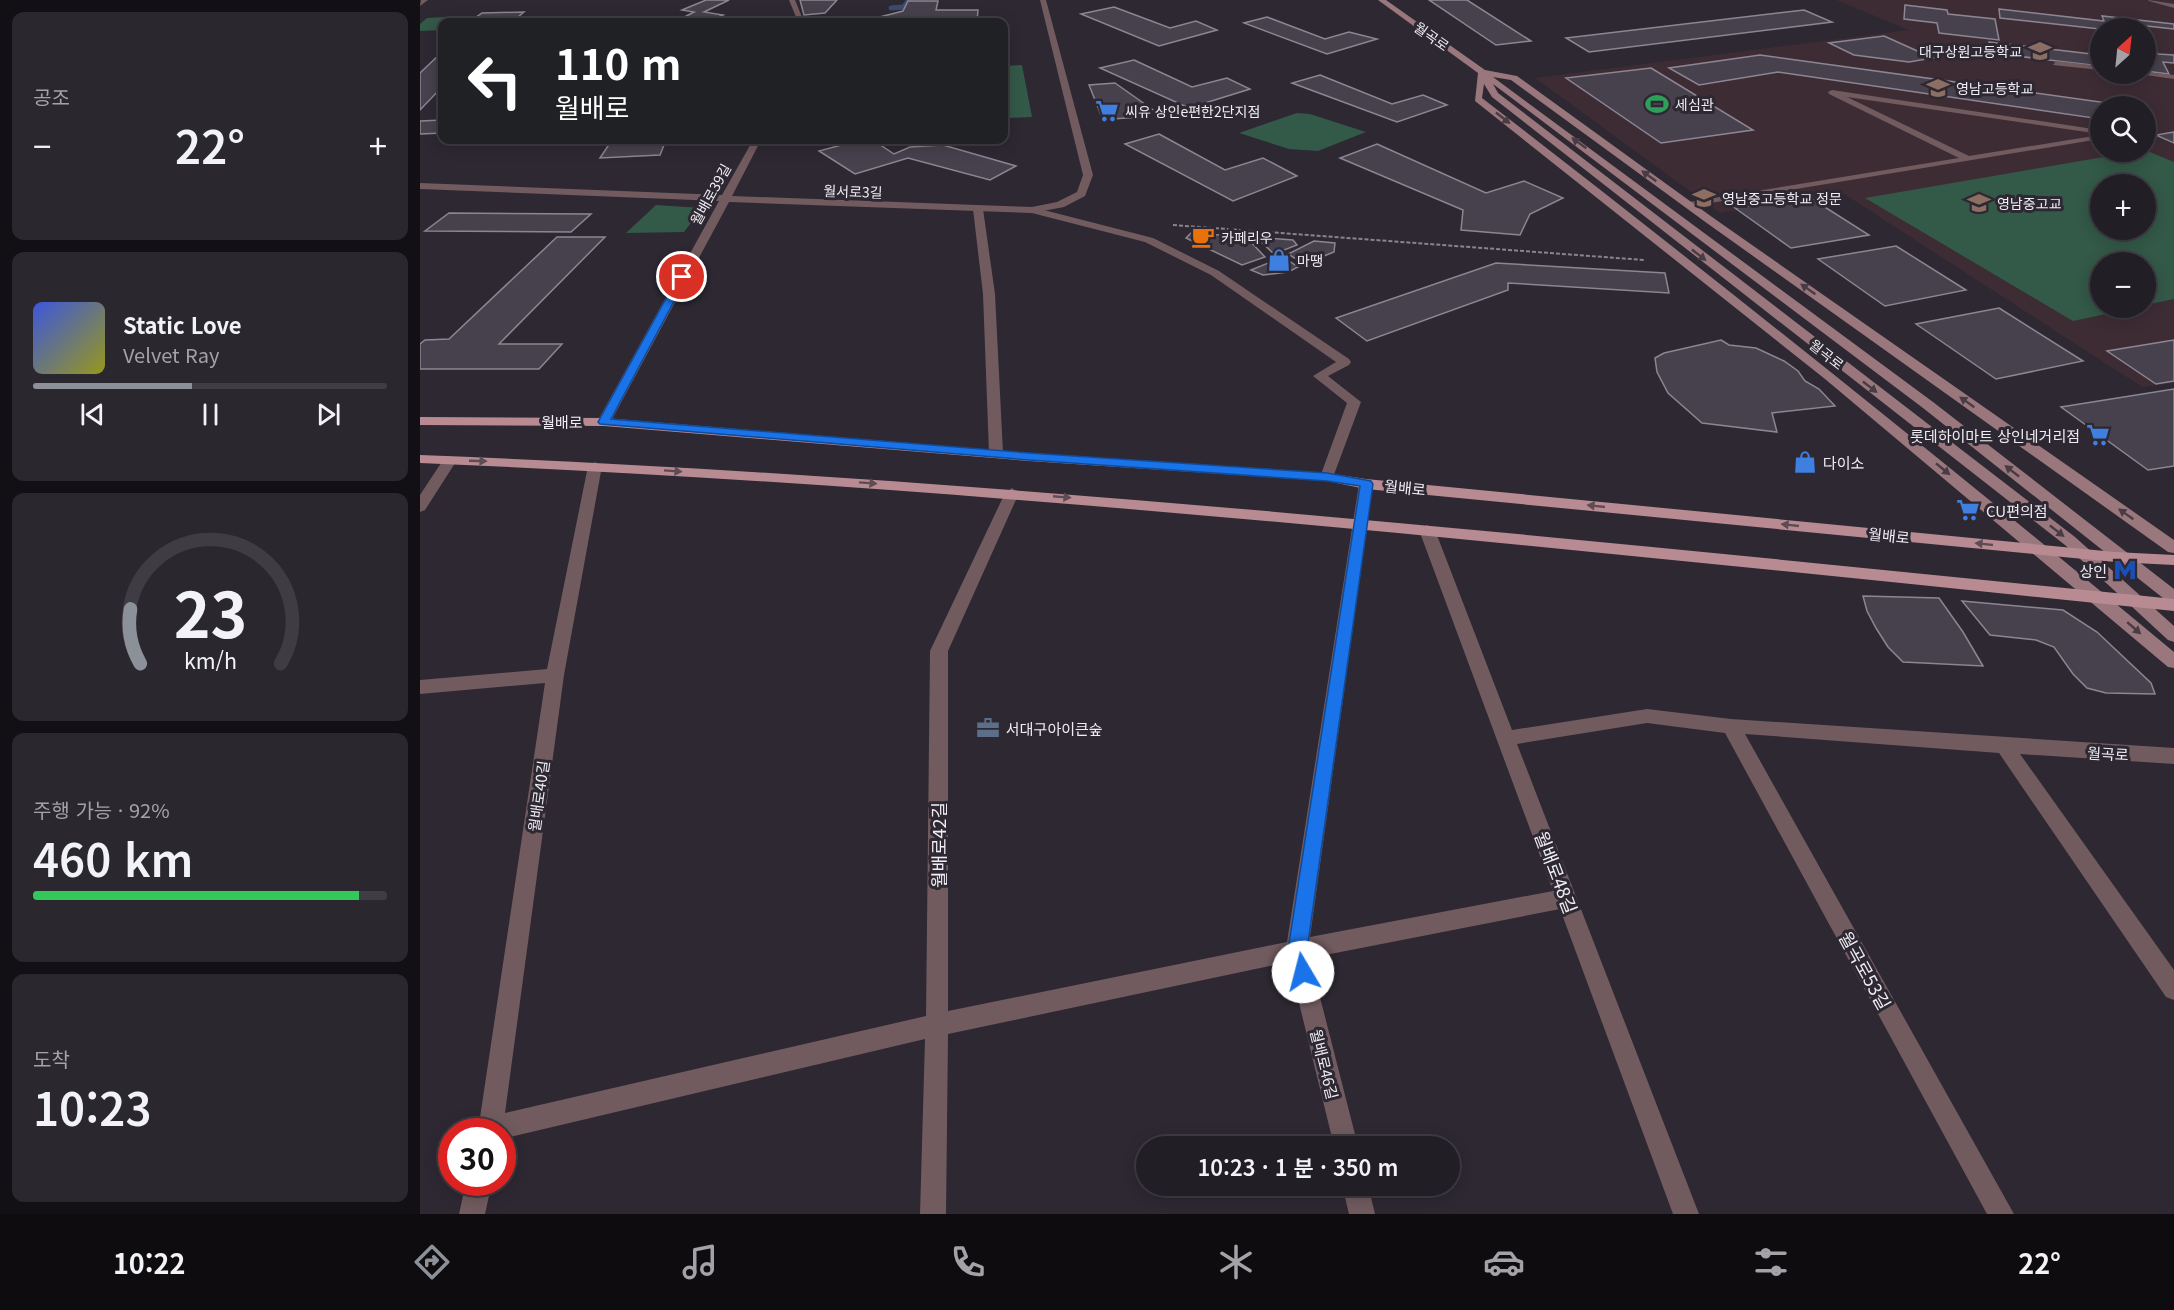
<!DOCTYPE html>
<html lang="ko">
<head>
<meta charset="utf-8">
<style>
	:root { --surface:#221e26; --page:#2a272e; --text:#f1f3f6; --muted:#a2a2a7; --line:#3f3c43; --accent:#8c9099 }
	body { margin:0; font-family:Georgia,"Noto Sans KR",serif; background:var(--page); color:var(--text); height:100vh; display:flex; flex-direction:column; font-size:22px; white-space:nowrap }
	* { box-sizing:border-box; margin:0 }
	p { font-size:20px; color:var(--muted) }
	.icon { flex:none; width:33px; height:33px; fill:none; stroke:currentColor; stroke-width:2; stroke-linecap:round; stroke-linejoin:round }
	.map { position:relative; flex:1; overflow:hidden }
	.side { display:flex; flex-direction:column; gap:12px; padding:12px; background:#131015; width:420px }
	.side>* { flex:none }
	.guide { position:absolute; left:18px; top:18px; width:570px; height:126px; border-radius:12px; box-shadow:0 3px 15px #0003,0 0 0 2px var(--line); background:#202124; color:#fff; overflow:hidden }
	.needle { width:39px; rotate:27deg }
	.fabs { position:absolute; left:1670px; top:18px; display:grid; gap:12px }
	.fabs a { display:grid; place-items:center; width:66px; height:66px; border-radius:50%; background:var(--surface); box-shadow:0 3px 15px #0003,0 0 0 2px var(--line); font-size:30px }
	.speed { position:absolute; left:18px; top:1118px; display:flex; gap:12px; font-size:30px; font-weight:700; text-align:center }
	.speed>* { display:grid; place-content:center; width:78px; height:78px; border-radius:50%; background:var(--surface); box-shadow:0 3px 15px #0003,0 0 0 2px var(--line); line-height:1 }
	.speed .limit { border:9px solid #d22; background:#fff; color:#111 }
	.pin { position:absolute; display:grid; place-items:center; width:51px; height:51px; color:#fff; margin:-26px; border:3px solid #fff; border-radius:50%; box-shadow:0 2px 6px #0007 }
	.me { position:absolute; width:66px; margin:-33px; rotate:352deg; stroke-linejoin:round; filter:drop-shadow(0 0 4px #0008) }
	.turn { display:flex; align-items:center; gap:21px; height:126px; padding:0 18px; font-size:27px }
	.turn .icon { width:78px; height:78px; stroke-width:2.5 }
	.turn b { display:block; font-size:42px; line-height:51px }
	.big { font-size:45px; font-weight:600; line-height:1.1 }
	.side .widget { flex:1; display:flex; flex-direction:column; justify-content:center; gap:9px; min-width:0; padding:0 21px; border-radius:12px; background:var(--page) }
	.side .dial { align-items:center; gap:0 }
	.dial svg { height:156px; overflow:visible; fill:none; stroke:var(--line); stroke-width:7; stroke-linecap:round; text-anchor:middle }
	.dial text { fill:var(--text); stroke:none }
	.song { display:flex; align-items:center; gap:18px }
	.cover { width:72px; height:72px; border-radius:9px; background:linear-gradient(135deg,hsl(230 70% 55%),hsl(60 70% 35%)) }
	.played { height:6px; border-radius:3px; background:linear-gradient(90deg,var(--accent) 45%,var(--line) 45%) }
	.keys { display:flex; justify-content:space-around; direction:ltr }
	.heat { display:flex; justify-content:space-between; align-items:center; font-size:33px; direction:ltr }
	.charge { height:9px; border-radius:4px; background:linear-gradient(90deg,#34c759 92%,var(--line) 0) }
	.trip { position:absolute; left:716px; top:1136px; width:324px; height:60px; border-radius:30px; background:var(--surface); box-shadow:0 3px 15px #0003,0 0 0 2px var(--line); font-weight:600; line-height:60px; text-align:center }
	.tab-bar { display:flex; height:96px; justify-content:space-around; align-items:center; background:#0e0c0f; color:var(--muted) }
	.tab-bar .icon { width:42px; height:42px }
	.tab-bar .active { color:var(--accent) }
	.tab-bar b { font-size:27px; color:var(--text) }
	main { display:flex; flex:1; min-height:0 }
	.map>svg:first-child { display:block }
	.education { fill:#3e2c34; fill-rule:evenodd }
	.green { fill:#335948; fill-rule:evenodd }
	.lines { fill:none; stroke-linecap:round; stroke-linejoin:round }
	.stream { stroke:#3b4b70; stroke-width:5 }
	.building { fill:#46414c; stroke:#8c8693; stroke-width:1.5 }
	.path { stroke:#89848d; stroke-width:2; stroke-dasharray:4 2; stroke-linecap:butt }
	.service { fill:#715b5f; fill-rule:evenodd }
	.minor { fill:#715b5f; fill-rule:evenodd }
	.tertiary { fill:#715b5f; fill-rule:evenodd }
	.secondary { fill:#99777d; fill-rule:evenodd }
	.primary { fill:#b88b93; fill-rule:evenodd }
	.oneway { fill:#483c45 }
	.oneway2 { fill:#5e4b54 }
	.route { fill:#1a73e8; stroke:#114b97; stroke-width:1.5 }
	.labels { text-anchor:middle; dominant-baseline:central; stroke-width:6; stroke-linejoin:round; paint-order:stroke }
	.far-street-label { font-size:14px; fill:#efecf3; stroke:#2d2832 }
	.far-poi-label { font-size:14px; fill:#efecf3; stroke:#2d2832; text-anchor:start }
	.street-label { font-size:15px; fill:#efecf3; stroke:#2d2832 }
	.poi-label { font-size:15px; fill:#efecf3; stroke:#2d2832; text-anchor:start }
	.near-street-label { font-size:18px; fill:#efecf3; stroke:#2d2832 }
</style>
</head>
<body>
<main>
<section class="side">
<div class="widget"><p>공조</p>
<div class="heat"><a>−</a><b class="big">22°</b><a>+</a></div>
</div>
<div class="widget">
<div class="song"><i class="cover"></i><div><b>Static Love</b><p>Velvet Ray</p></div></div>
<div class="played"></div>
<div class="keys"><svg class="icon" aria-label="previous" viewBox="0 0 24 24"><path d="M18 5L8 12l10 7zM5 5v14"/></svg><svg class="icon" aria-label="pause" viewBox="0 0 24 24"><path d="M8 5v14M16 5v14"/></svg><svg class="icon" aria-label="next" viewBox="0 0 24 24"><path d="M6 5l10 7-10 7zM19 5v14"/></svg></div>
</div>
<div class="widget dial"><svg viewBox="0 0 100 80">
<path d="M14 69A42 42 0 1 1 86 69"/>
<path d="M14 69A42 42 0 0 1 9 41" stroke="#8c9099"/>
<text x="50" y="56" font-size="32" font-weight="700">23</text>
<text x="50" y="72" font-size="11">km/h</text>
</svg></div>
<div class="widget"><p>주행 가능 · 92%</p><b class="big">460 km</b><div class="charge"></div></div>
<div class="widget"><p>도착</p><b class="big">10:23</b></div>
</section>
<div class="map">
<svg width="1754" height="1214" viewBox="0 0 1754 1214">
	<rect width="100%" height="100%" fill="#2d2832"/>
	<path class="education" d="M1416,0h338v383l-32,4 -298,-193 -124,19 -185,-135 374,-48zM1680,28h45v46h-45zM1680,106h45v46h-45zM1680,184h45v46h-45zM1680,262h45v46h-45z"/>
	<g class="green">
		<path d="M39,16l-7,6h-10v8l-22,1v-7l7,-6z"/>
		<path d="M602,65l10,52 -23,1 -5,-25v-27z"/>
		<path d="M877,113l13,1 56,18 -48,19 -29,-2 -50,-16z"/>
		<path d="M1725,150l29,12v137l-29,6v-43h-45v46h34l-61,13 -208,-123zM1725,184v46h-45v-46z"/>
		<path d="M236,205l46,3 -18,24 -58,1z"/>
	</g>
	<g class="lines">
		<path class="stream" d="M471,8l13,-1 4,-6"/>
	</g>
	<g class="building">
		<path d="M286,0h23l-25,12 19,3 -17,7h-31l19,-10 -12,-2z"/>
		<path d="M380,0h37l-12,13 -21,2z"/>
		<path d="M1009,0h38l64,41 -35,4z"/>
		<path d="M488,1h30l-2,9h42l-1,11 -117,1 43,-11z"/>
		<path d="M1485,5l42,5 1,4 47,5 4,21 -60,-7 -2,-10 -33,-4z"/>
		<path d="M694,7l56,21 26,-7 21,9 -58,16 -78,-32z"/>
		<path d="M1579,9l105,12 -2,-5 72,8v5l-28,-3 12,28 16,1v8l-11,-1 6,12 -24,-3v-43l-45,1 -100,-11z"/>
		<path d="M1384,10l28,12 -243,30 -23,-14z"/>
		<path d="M104,12l-12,10h-43l13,-9z"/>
		<path d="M847,17l58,22 24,-7 28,7 -50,15 -83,-31z"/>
		<path d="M1464,36l49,22 -24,4 -55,-7 -25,-12z"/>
		<path d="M1569,42l111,13v11l-109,-13z"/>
		<path d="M22,52v35l-22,23v-37z"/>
		<path d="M1340,55l369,51h-29v13l-322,-47 -79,13 -30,-17z"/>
		<path d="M714,60l58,27 35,-9 23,11 -61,19 -89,-40z"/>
		<path d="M1231,68l102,62 -92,13 -95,-65z"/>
		<path d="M900,75l72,29 31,-9 24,10 -50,17 -105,-39z"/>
		<path d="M695,83l41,29 -15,5 -29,2 -11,-4 -12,-30z"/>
		<path d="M22,120v13l-22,1v-13z"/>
		<path d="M1754,132v11l-18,-8z"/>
		<path d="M739,134l66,36 38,-12 34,18 -64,25 -108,-57z"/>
		<path d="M192,140h54l-6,15 -60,3z"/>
		<path d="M440,140h58l-39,4 15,10 16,-7 33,-2 73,21 -26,14 -82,-22 -53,16 -36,-23z"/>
		<path d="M957,144l109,49 38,-12 39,17 -33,16 -10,21 -59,-5 2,-20 -123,-52z"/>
		<path d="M1389,197l60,38 -78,13 -56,-40z"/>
		<path d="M29,213l142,1 -20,18 -146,-1z"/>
		<path d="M771,233l55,4 19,20 -23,8 -56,-27z"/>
		<path d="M137,237h48l-106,107h63l-23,25h-119v-25l5,-4 24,-1z"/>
		<path d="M836,237l37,3 4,5 -23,9z"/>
		<path d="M894,241l21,2 -1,9 -30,12 -16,-10z"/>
		<path d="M1476,246l70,44 -81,16 -67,-47z"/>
		<path d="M863,257l15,10 -10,5 -25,3 -12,-5z"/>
		<path d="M1076,263l169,10 4,20 -161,-10v7l-141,51 -31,-23z"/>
		<path d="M1579,308l84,53 -87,18 -80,-55z"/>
		<path d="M1301,340l8,5 27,3 28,13 14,10 7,10 14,8 16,17 -63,7 5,19 -75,-9 -34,-30 -11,-21 -2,-14 9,-5z"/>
		<path d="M1754,340v41l-18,3 -49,-33z"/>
		<path d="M1754,389v77l-26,4 -87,-63z"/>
		<path d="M1443,596l76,2 24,34 20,34 -80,-4 -15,-15 -12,-19 -9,-17z"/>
		<path d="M1542,601l101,9 34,22 54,51 4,11 -49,-1 -19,-5 -14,-14 -19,-27 -18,-7 -46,-5z"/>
	</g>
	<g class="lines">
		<path class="path" d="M753,225l471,35"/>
		<g class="service">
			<path d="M1728,0l26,4v4l-25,-7z"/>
			<path d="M1636,61l44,5v4l-47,-5z"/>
			<path d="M1725,72l29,3v4l-36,-5z"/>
			<path d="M1412,90l268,40v4l-253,-37 122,59 131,-21v4l-414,68 -2,-2 5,-3 270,-44 -130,-64 -1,-2z"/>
		</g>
		<g class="minor">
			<path d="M558,206l5,3 12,85 8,159 -7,4 -7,-4 -6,-159 -10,-85z"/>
			<path d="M612,207l121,31 66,33 130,88 2,3 -2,3 -21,11 33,26 -29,78h-10l-2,-3 27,-74 -34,-27 23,-14 -125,-87 -66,-33 -117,-30v-4z"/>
			<path d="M30,456l7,4 -32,50 -5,2v-17l25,-38z"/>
			<path d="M175,462l7,4 -38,209 -59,438 421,-97 4,-365 75,-158 7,-5 7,5 -71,158v360l339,-69 72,-458 7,-5 7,5 -63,453 243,-46 -134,-361 8,-5 8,5 77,200 135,-21 84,10 443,29v16l-154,-10 154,216v30l-8,-3 -167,-244 -254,-19 269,480h-27l-262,-481 -78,-10 -130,21 182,470h-26l-113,-305 -250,49 48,188h-24l-45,-184 -341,72 -2,180h-26l5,-175 -423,100v-8h-24l67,-448 -125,11v-14l127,-11 41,-203z"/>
			<path d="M46,1182h26l-7,32h-26z"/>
			<path d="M922,1185h26l7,29h-26z"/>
		</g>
		<g class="tertiary">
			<path d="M8,0l-8,6 1,-6z"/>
			<path d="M369,0h6l9,22h-6z"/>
			<path d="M620,0h6l47,175 -8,21 -21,11 -32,6 -303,-11 -120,223h-10l-2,-3 122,-221 -299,-12v-6l302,12 31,-55h8l-29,56 300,11 25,-5 20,-10 6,-17z"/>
		</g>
		<path class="secondary" d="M958,0h8l99,70 32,6 195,141 462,323v13l-6,-1 -464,-331 -193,-141 -18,-3 440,325 241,187v15l-6,-2 -245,-194 -430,-324 5,9 577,444 99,89v16l-6,-2 -103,-95 -573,-448 -8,-13 -2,14c234,181 465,365 692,554v16l-6,-1 -343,-288 -350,-278 3,-28z"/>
		<g class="primary">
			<path d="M0,417l184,1 425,35 298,20 39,6 749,73 59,3v10l-59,-3 -749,-73 -39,-8 -298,-20 -425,-35 -184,-1z"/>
			<path d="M0,455c587,23 1170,86 1754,144v12c-584,-59 -1167,-124 -1754,-148z"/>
		</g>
	</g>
	<defs><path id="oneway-solid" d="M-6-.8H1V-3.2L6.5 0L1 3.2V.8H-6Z" transform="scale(1.5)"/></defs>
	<g class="oneway">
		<use href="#oneway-solid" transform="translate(1083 118) rotate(38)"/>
		<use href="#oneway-solid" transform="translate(1159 143) rotate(-144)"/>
		<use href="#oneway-solid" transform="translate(1229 176) rotate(-144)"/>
		<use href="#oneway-solid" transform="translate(1279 255) rotate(38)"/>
		<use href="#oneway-solid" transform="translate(1388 289) rotate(-145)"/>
		<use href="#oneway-solid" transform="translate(1450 387) rotate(38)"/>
		<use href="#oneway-solid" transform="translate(1547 402) rotate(-145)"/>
		<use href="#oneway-solid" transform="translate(1523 469) rotate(39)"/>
		<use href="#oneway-solid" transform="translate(1592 471) rotate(-142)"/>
		<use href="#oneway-solid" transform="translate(1706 514) rotate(-145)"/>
		<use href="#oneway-solid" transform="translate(1637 531) rotate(38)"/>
		<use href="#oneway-solid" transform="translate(1714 628) rotate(41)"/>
	</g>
	<g class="oneway2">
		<use href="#oneway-solid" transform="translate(58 461) rotate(2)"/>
		<use href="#oneway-solid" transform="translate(253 471) rotate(4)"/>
		<use href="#oneway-solid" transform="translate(448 483) rotate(4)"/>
		<use href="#oneway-solid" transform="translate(642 497) rotate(5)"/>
		<use href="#oneway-solid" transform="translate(1176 506) rotate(-174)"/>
		<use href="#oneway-solid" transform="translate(1370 525) rotate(-174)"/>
		<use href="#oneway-solid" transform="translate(1564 544) rotate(-174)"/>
	</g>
	<path class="route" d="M259,275l8,2 -76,142 418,34 298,20 44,8 2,3 -66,466 5,22 -3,6 -6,3 -7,-3 -8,-28 72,-464 -33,-5 -298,-21 -429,-36 -2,-2z"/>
	<defs>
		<g id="school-bare" transform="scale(1.8)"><path d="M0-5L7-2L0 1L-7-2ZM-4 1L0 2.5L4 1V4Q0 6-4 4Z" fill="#8d6e63" stroke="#2d2832" stroke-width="2.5" paint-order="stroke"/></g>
		<g id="stadium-bare" transform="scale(1.8)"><path d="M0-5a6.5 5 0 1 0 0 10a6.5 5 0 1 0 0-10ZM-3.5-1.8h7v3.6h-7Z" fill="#2e9e5b" stroke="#2d2832" stroke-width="2.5" paint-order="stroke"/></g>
		<g id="supermarket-bare" transform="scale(1.8)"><path d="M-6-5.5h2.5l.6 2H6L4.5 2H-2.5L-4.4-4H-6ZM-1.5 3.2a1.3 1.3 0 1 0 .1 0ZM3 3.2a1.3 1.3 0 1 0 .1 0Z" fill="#3f7fe0" stroke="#2d2832" stroke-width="2.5" paint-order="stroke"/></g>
		<g id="cafe-bare" transform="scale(1.8)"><path d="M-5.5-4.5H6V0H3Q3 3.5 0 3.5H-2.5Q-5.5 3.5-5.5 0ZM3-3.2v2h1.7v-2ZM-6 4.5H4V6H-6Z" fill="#e8710a" stroke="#2d2832" stroke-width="2.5" paint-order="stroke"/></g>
		<g id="shop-bare" transform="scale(1.8)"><path d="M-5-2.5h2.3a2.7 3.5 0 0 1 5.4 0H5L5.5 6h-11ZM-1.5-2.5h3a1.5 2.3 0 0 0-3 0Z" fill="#3f7fe0" stroke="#2d2832" stroke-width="2.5" paint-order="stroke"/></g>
		<g id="metro-bare" transform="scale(1.8)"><path d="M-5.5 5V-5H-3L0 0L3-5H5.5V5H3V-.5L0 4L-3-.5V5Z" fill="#1a4fb4" stroke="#2d2832" stroke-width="2.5" paint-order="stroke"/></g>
		<g id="office-bare" transform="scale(1.8)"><path d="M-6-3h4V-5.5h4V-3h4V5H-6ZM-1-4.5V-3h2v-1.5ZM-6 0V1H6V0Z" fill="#5c6f8a" stroke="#2d2832" stroke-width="2.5" paint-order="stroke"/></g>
	</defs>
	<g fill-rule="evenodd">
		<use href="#school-bare" x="1620" y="51"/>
		<use href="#school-bare" x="1518" y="88"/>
		<use href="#stadium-bare" x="1237" y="104"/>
		<use href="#supermarket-bare" x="687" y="111"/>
		<use href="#school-bare" x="1284" y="198"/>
		<use href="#school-bare" x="1559" y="203"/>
		<use href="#cafe-bare" x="783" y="237"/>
		<use href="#shop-bare" x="859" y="260"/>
		<use href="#supermarket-bare" x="1678" y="435"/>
		<use href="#shop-bare" x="1385" y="462"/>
		<use href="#supermarket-bare" x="1548" y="510"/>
		<use href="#metro-bare" x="1705" y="570"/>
		<use href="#office-bare" x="568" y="728"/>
	</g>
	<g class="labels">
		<g class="far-street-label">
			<text transform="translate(1012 36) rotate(35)">월곡로</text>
			<text transform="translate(433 191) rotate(2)">월서로3길</text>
			<text transform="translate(290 194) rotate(-61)">월배로39길</text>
			<text transform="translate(1407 354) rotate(38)">월곡로</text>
		</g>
		<g class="far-poi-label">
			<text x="1602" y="51" text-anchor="end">대구상원고등학교</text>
			<text x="1536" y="88">영남고등학교</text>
			<text x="1255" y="104">세심관</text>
			<text x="705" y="111">씨유 상인e편한2단지점</text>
			<text x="1302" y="198">영남중고등학교 정문</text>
			<text x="1577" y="203">영남중고교</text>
			<text x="801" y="237">카페리우</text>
			<text x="877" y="260">마땡</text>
		</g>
		<g class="street-label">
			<text x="142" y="421">월배로</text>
			<text transform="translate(985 487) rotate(6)">월배로</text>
			<text transform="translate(1469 535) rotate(6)">월배로</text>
			<text transform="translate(1688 753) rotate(3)">월곡로</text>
			<text transform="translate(118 796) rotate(-82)">월배로40길</text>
			<text transform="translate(905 1064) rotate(76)">월배로46길</text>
		</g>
		<g class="poi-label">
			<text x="1660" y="435" text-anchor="end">롯데하이마트 상인네거리점</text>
			<text x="1403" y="462">다이소</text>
			<text x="1566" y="510">CU편의점</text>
			<text x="1687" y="570" text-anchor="end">상인</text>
			<text x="586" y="728">서대구아이큰숲</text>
		</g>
		<g class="near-street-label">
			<text transform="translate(518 845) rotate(-90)">월배로42길</text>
			<text transform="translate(1137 872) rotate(69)">월배로48길</text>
			<text transform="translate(1446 970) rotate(61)">월곡로53길</text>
		</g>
	</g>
</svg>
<div class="fabs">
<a><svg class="needle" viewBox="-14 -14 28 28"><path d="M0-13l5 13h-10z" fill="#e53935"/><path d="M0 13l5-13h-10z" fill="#a2a2a7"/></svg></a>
<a><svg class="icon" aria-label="search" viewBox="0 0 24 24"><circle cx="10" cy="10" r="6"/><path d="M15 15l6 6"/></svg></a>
<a>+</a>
<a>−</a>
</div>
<div class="speed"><div class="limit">30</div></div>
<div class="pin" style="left:262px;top:277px;background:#d93025"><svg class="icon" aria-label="arrive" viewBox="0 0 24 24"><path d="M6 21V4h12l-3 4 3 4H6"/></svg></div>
<svg class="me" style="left:883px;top:972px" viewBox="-20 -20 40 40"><circle r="19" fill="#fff"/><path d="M0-13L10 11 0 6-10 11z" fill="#1a73e8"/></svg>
<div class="trip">10:23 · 1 분 · 350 m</div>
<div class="guide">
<div class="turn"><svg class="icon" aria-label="left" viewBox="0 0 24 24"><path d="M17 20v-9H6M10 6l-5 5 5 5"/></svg><div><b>110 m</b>월배로</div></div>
</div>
</div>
</main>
<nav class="tab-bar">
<b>10:22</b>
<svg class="icon active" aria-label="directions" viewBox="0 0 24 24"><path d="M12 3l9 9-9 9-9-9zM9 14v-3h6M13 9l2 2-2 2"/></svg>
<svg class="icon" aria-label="music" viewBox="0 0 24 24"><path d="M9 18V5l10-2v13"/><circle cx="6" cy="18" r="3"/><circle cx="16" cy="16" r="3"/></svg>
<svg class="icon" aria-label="phone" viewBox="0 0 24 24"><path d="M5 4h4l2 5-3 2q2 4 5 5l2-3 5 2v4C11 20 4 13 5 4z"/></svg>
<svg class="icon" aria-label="climate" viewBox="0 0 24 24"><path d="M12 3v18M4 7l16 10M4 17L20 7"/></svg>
<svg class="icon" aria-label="car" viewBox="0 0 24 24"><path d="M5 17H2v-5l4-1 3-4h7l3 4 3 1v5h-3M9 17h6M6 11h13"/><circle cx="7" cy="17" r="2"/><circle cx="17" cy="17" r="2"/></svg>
<svg class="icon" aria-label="filters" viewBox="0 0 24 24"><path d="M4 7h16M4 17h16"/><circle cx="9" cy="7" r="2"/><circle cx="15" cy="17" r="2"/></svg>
<b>22°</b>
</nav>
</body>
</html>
